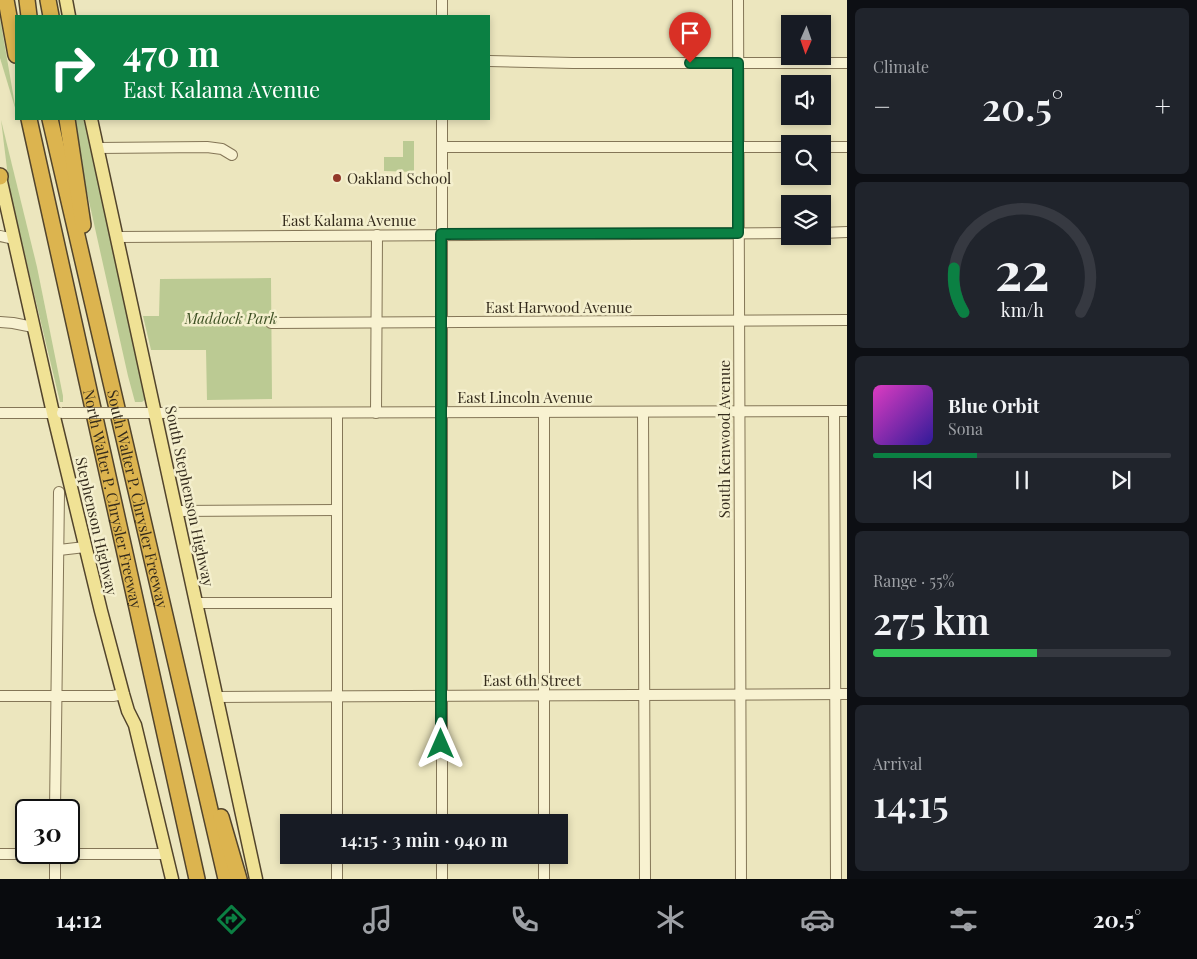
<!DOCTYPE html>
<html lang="en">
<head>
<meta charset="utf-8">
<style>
	:root { --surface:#171b24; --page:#20242c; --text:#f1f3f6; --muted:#9ea1a6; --line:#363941; --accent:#0b8043 }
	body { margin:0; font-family:"Playfair Display",serif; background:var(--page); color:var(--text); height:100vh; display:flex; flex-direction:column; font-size:19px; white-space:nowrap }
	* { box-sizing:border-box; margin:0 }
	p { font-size:16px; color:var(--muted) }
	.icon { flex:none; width:28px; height:28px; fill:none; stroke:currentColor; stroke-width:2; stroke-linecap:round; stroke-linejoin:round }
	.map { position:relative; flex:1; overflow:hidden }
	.panel { display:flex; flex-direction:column; gap:8px; padding:8px; background:#0d0f14; width:350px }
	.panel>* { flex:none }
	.guide { position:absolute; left:15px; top:15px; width:475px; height:105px; border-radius:0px; box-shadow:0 2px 8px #0003; background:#0b8043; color:#fff; overflow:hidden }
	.needle { width:32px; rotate:182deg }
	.controls { position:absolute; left:781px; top:15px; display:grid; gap:10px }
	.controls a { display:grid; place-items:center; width:50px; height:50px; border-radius:0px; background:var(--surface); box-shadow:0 2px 8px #0003; font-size:25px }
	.speed { position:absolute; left:15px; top:799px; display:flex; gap:10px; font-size:25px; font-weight:700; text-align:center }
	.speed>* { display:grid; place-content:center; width:65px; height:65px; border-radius:50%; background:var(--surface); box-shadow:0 2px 8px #0003; line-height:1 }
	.speed .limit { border:2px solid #111; border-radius:8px; background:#fff; color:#111 }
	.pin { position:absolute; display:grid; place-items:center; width:42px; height:42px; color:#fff; margin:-51px -21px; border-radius:50% 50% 50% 0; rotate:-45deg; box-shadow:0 0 5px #0007 }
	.pin .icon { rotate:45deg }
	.me { position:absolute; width:55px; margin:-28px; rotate:0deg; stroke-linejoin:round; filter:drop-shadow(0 0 4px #0008) }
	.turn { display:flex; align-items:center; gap:18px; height:105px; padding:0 25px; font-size:22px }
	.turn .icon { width:65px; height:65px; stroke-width:2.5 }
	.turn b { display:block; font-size:35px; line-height:42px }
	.big { font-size:38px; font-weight:600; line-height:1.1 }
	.panel .tile { flex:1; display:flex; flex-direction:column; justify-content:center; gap:8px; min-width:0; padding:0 18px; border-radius:8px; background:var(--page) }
	.panel .dial { align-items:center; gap:0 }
	.dial svg { height:130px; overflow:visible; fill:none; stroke:var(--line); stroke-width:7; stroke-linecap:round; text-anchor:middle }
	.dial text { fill:var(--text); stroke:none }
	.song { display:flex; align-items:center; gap:15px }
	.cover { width:60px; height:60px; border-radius:8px; background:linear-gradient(135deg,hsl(310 70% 55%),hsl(250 70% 35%)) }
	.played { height:5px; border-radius:2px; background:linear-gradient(90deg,var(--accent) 35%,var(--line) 35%) }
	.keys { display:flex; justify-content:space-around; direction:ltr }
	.heat { display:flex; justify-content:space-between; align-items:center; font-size:28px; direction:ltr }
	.charge { height:8px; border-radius:4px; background:linear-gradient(90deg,#34c759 55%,var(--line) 0) }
	.trip { position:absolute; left:280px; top:814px; width:288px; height:50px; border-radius:0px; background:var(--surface); box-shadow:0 2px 8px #0003; font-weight:600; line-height:50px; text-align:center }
	.dock { display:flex; height:80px; justify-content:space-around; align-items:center; background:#090b0e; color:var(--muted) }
	.dock .icon { width:35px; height:35px }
	.dock .active { color:var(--accent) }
	.dock b { font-size:22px; color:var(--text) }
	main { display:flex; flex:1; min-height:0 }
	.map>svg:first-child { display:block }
	.green { fill:#bbca93 }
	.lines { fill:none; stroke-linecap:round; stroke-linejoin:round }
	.minor-casing { stroke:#847657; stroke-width:12 }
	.major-casing { stroke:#52442c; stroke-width:15 }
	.highway-casing { stroke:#52442c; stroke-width:18 }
	.minor { stroke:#f8f2d1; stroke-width:10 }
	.major { stroke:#f0e295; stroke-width:12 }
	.highway { stroke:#dcb44f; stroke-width:15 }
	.minor-bridge-casing { stroke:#847657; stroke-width:12; stroke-linecap:butt }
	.minor-bridge { stroke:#f8f2d1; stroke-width:10 }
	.route-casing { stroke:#07532c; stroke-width:12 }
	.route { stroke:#0b8043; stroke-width:9 }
	.poi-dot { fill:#923929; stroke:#f4efcd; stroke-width:2 }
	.labels { text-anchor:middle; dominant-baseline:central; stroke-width:5; stroke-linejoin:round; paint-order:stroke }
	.poi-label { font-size:15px; fill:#342b1c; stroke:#f4efcd; text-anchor:start }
	.street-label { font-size:15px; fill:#342b1c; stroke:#f4efcd }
	.park-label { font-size:15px; font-style:italic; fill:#3d5023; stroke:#f4efcd }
</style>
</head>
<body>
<main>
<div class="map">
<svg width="847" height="879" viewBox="0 0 847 879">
	<rect width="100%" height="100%" fill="#ece6be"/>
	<g class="green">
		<path d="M0,18l16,93 -16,-53z"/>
		<path d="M74,119h10l53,239 11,39 -6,5h-7l-7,-26 -42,-188z"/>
		<path d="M1,120l36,147 26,129v6h-3l-50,-209z"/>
		<path d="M403,141h11v31l-30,-1v-14h19z"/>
		<path d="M271,278l1,121 -65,1 -1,-50h-55l-8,-34h16l1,-37z"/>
	</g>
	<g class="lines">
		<g class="minor-casing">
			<g id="minor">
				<path d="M442,0v16"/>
				<path d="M738,0l3,879"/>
				<path d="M489,61l84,2h274"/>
				<path d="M442,147h348"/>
				<path d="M822,147h25"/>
				<path d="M98,148l109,-1 15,2 10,6"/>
				<path d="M822,233l25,-1"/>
				<path d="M0,236l14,3"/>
				<path d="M118,237l672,-4"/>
				<path d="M0,322l13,1 20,4"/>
				<path d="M271,323l576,-3"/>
				<path d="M834,411l2,468"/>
				<path d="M544,412v410"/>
				<path d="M643,412l2,467"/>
				<path d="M0,413h59"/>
				<path d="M136,413l711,-2"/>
				<path d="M337,413v409"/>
				<path d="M376,413l1,-178"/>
				<path d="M177,511l160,-1"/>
				<path d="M59,550l26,-3"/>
				<path d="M196,603h141"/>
				<path d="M0,696h113l10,-2"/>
				<path d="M217,697l630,-3"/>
				<path d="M55,810l4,-318"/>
				<path d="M442,822v-703"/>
				<path d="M55,852v27"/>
				<path d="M0,854h166"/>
				<path d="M337,855v24"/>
				<path d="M442,855v24"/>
				<path d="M544,855v24"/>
			</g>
		</g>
		<g class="major-casing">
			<g id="major">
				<path d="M66,0l3,16"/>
				<path d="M91,119l165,760"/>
				<path d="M0,177l53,236 48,198 22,83 5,17 7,14 37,154"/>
			</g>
		</g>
		<g class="highway-casing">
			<g id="highway">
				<path d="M6,0l10,55"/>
				<path d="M27,0l2,16"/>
				<path d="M48,0l3,16"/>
				<path id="s1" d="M29,119l168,760"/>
				<path id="s2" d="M50,119l176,760"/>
				<path d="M67,119l16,106"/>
				<path d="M0,176v1"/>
				<path d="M221,817l18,62"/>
			</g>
		</g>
		<use href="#minor" class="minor"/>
		<use href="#major" class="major"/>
		<use href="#highway" class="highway"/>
		<g class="minor-bridge-casing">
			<path id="minor-bridge" d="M62,413h74"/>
		</g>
		<use href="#minor-bridge" class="minor-bridge"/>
	</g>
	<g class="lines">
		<g class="route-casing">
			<path id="route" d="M441,744v-510l297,-1v-170h-48"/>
		</g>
		<use href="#route" class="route"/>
	</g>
	<circle class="poi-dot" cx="337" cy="178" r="5"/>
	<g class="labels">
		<g class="poi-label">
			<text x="347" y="178">Oakland School</text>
		</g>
		<g class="street-label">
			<text x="349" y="220">East Kalama Avenue</text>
			<text x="559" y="307">East Harwood Avenue</text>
			<text x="525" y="397">East Lincoln Avenue</text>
			<text transform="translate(724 439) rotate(-90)">South Kenwood Avenue</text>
			<text transform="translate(190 496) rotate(78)">South Stephenson Highway</text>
			<text stroke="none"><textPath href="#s1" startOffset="389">North Walter P. Chrysler Freeway</textPath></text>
			<text stroke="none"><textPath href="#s2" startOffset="390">South Walter P. Chrysler Freeway</textPath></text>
			<text transform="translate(97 526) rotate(77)">Stephenson Highway</text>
			<text x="532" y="680">East 6th Street</text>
		</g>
		<g class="park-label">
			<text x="231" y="318">Maddock Park</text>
		</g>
	</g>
</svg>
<div class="controls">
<a><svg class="needle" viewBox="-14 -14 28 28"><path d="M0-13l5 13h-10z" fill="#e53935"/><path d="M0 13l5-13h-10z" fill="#9ea1a6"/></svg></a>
<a><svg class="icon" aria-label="sound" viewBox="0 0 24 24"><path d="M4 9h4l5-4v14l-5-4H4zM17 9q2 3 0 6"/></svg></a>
<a><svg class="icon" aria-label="search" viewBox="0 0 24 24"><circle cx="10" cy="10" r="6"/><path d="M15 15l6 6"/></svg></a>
<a><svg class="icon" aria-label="layers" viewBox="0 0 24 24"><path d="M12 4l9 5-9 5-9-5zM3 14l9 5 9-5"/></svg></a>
</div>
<div class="speed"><div class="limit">30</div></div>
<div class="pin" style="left:690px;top:63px;background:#d93025"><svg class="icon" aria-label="arrive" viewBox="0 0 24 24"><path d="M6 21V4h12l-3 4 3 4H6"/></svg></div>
<svg class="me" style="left:441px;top:744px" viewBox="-20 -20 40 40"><path d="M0-17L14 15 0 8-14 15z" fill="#0b8043" stroke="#fff" stroke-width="4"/></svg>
<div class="trip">14:15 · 3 min · 940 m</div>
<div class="guide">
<div class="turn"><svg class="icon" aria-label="right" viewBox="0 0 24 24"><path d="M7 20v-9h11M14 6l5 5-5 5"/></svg><div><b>470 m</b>East Kalama Avenue</div></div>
</div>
</div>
<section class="panel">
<div class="tile"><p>Climate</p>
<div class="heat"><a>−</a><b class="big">20.5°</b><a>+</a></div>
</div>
<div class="tile dial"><svg viewBox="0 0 100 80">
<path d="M14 69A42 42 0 1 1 86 69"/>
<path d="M14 69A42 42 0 0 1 8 42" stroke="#0b8043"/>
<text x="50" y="56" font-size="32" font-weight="700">22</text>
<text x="50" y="72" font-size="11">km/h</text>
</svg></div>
<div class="tile">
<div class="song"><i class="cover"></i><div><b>Blue Orbit</b><p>Sona</p></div></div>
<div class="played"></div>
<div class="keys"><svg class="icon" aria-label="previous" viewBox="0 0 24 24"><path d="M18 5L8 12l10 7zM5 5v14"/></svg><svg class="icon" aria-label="pause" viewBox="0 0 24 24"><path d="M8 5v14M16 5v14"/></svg><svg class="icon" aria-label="next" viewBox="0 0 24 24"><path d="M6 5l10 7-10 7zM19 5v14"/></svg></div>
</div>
<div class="tile"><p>Range · 55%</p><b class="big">275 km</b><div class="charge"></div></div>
<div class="tile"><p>Arrival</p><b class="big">14:15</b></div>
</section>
</main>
<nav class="dock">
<b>14:12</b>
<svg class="icon active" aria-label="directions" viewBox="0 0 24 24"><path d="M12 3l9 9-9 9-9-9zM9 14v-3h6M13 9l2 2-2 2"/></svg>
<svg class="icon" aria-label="music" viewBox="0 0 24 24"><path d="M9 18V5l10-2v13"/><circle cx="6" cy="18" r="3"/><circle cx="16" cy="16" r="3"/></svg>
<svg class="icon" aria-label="phone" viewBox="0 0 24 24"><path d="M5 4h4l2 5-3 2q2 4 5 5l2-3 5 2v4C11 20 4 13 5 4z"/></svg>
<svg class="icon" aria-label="climate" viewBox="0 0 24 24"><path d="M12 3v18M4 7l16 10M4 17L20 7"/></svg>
<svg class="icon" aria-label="car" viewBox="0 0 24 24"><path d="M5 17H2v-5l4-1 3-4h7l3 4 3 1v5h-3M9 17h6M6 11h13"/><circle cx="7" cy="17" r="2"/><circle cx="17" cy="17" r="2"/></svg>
<svg class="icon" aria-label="filters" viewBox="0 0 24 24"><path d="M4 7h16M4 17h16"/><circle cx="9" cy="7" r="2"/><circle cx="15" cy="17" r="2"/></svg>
<b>20.5°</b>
</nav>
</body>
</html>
